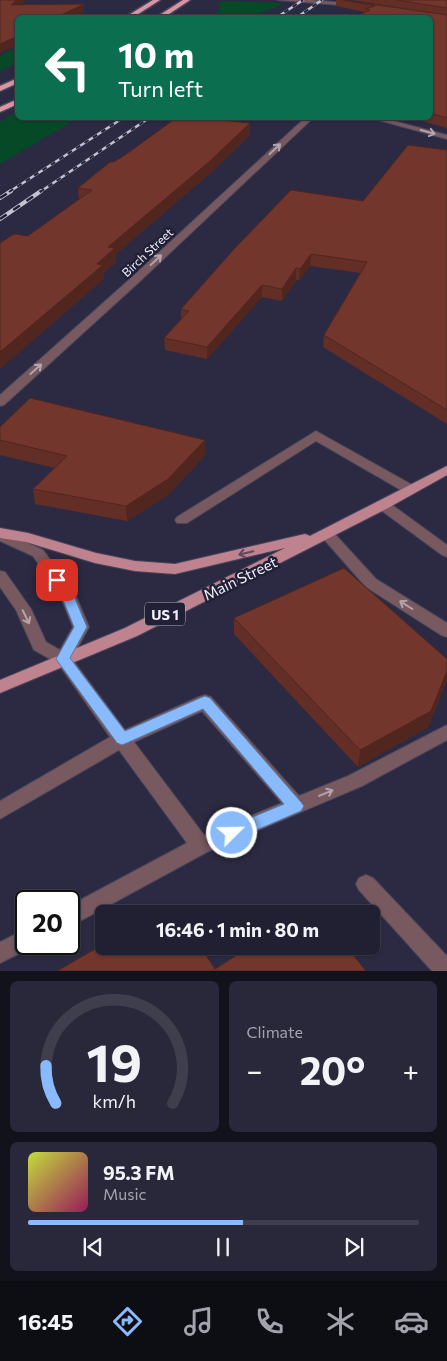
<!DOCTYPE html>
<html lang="en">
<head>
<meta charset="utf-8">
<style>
	:root { --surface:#212032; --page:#29283a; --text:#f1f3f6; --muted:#a2a3ac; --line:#3e3e4d; --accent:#89bafc }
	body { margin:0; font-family:Commissioner,sans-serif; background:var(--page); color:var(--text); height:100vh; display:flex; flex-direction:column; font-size:19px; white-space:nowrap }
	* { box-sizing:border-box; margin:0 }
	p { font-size:16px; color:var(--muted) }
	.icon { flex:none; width:28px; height:28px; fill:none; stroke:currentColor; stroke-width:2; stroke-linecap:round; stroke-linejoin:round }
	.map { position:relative; height:971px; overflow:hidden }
	.panel { display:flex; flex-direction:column; gap:10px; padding:10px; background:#12121c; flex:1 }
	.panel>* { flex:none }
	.guide { position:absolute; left:15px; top:15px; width:418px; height:105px; border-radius:8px; box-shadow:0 1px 4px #0004,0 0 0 1px var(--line); background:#0b6e4f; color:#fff; overflow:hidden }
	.speed { position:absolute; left:15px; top:890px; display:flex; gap:10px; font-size:25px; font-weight:700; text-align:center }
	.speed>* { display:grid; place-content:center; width:65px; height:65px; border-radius:50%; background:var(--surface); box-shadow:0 1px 4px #0004,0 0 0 1px var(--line); line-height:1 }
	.speed .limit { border:2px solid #111; border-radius:8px; background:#fff; color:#111 }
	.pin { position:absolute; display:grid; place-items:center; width:42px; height:42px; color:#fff; margin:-21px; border-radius:10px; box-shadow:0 2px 8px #0006 }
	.me { position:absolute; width:55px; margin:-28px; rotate:67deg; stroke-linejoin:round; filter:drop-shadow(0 0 4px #0008) }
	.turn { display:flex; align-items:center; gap:18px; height:105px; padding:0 20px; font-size:22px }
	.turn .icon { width:65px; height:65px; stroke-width:2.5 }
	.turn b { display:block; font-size:35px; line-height:42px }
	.big { font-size:38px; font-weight:700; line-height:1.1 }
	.panel .card { flex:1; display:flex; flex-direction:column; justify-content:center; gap:8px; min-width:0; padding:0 18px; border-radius:8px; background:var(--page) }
	.panel .dial { align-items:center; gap:0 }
	.dial svg { height:130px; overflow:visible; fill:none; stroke:var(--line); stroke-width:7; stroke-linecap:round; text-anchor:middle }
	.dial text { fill:var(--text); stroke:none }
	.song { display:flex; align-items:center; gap:15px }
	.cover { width:60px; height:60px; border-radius:8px; background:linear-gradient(135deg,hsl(70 70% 55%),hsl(330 70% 35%)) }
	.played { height:5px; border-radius:2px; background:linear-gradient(90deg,var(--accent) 55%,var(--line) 55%) }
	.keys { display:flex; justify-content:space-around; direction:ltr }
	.heat { display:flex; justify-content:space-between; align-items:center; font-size:28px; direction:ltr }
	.panel .tiles { flex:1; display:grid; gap:10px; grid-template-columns:1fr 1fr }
	.card:last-child { grid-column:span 2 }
	.trip { position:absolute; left:95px; top:905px; width:285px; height:50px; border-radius:8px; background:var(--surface); box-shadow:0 1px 4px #0004,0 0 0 1px var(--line); font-weight:700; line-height:50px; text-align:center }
	.menu { display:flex; height:80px; justify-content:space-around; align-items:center; background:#0d0d14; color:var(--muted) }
	.menu .icon { width:35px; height:35px }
	.menu .selected { color:var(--accent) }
	.menu b { font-size:22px; color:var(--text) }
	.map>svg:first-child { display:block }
	.green { fill:#064926 }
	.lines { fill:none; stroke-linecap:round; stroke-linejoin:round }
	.service-casing { stroke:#47465c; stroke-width:2 }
	.minor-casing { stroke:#47465c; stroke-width:2 }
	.tertiary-casing { stroke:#47465c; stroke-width:2 }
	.primary-casing { stroke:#47465c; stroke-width:2 }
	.motorway-casing { stroke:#47465c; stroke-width:3 }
	.service { fill:#77595f; fill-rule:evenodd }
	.minor { fill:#77595f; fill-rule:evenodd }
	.tertiary { fill:#77595f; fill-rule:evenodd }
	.primary { fill:#bf838f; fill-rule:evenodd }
	.motorway { fill:#db94a2; fill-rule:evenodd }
	.rail-far1-casing { stroke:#c3c3d2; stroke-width:2.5 }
	.rail-casing { stroke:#c3c3d2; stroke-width:4 }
	.rail-far1 { stroke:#222037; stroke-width:2; stroke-dasharray:5; stroke-linecap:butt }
	.rail { stroke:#222037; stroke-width:2.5; stroke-dasharray:8; stroke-linecap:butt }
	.wall { fill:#632e26 }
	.shaded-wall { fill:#50261f }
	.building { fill:#73362c; stroke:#50261f }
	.oneway { stroke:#b4a4ae }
	.oneway2 { stroke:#61485a }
	.route { fill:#89bafc; stroke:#5979a4 }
	.labels { text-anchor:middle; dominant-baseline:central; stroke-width:5; stroke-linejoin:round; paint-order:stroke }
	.far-street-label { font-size:12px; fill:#f0f0fd; stroke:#222037 }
	.shield { fill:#222037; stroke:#b2b2c2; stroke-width:1 }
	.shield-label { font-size:14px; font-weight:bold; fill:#f0f0fd }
	.street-label { font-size:15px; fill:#f0f0fd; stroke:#222037 }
</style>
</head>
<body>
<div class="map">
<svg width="447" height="971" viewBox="0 0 447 971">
	<rect width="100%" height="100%" fill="#2c2a42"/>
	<g class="green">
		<path d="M226,1l57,2c-27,15 -47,15 -77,14l10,-3 5,-5 -3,-7z"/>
		<path d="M17,47v15l-17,9v-15z"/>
		<path d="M17,111l1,7h60l-78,46v-42z"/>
	</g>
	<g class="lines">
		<g class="service-casing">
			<g id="service">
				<path d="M316,431l100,56 2,3 -7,4 -5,-1 -90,-52 -129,82h-10l-2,-3 2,-3z"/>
				<path d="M327,529l5,2 44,48 71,44v14l-6,-2 -75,-48 -44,-50 -2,-3 2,-3z"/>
				<path d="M63,653l6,2 56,75 74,-33 6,-2 6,2 88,99 49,-20 99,-51v15l-85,46 -155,66 -138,75v-21l118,-63 -68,-93 -119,69v-18l110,-64 -55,-78 2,-4zM202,711l80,92 -78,32 -70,-93z"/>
				<path d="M366,875l7,3 74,78v15h-15l-73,-81 -3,-6 3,-6z"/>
				<path d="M26,929v15h9l-1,2 -34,17v-21z"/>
			</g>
		</g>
		<g class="minor-casing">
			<g id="minor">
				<path d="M305,118h8l-175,165 -134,122 -4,1v-11l130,-116z"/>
				<path d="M371,118h11l65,17v4z"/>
				<path d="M383,501l5,1 59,43v12l-5,-2 -64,-47 -2,-3 2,-3z"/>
			</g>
		</g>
		<g class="tertiary-casing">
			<g id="tertiary">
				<path d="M278,0h33l44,4 -3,2z"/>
				<path d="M0,530l43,20 32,44 14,33 -20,36 -6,2 -6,-2 -23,-13 -18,-40 -16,-23v-16l5,1 26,37 15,33 14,8 13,-23 -13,-32 -27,-39 -33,-15z"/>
			</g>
		</g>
		<g class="primary-casing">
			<path id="primary" d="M447,466v9l-59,33 -251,128 -137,57v-13l125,-52 160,-80 -110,26 -40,-3 -40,-8 -69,-21 -26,-4v-10l28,5 68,20 39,8 40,3 130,-30 5,2z"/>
		</g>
		<g class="motorway-casing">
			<g id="motorway">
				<path d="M153,0h7l-28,18h-8z"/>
				<path d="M183,0h7l-27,18h-8z"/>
				<path d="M18,78v5l-18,8v-5z"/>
				<path d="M18,99v5l-18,8v-5z"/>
			</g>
		</g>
		<use href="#service" class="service"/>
		<use href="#minor" class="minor"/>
		<use href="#tertiary" class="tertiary"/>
		<use href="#primary" class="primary"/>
		<use href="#motorway" class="motorway"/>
		<g class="rail-far1-casing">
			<g id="rail-far1">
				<path d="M276,18l27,-18"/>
				<path d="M296,18l26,-18"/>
				<path d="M9,192l114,-74"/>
				<path d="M40,192l109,-74"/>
			</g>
		</g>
		<g class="rail-casing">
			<g id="rail">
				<path d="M0,198l11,-7"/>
				<path d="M0,219l41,-28"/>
			</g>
		</g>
		<use href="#rail-far1" class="rail-far1"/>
		<use href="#rail" class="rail"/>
	</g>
	<g class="wall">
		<path d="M336,0h8l77,11 -69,-11h95v128l-36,-10h19v-100h-69v-4l4,-2 -29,-6z"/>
		<path d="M250,135l-40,38 -94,81v8l-13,11 1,6 -76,-43 51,-36 -1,-12 36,-26z"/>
		<path d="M447,150v274l-124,-77 1,-12 37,-62 -51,-7 -11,14h-3l-14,21 -20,-4 -55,62 -42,-9 -1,-12 17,-19v-10l182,-108z"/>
		<path d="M0,427l205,13v15l-37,40 -41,26 -92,-17 -2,-15 22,-21 -55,-13z"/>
		<path d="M234,618l213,41v21l-19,47 -70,40 -124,-133z"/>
	</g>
	<g class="shaded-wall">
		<path d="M16,0h10l-14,13 -1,-8z"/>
		<path d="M84,4v8l-11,6h-18z"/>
		<path d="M18,36v9l-18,8v-9z"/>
		<path d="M250,123v12l-40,38 -94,81v8l-13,11 1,6 -104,90v-17l97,-88 11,-17z"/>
		<path d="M311,254l-1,12 -11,14 1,-11z"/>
		<path d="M296,268v12l-14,21v-12z"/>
		<path d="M262,285v12l-55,62v-12z"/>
		<path d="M205,440v15l-37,40 -41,26 -1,-15z"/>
		<path d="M447,671v9l-19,47 -70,40 2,-17z"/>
	</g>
	<g class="building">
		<path d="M0,0h16l-5,5 73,-1 -29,14h-37v18l-18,8z"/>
		<path d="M343,0l104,15v103l-17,-5v-95h-48l-21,-4 9,-4 -5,-1 10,-3z"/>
		<path d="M397,0h50v8z"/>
		<path d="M176,118h26l48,5 -40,38 -102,86 7,1 -18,16 6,1 -103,87v-109l14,-9 14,2 64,-46 -14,-2 32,-26h4l14,-9z"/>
		<path d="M408,145l39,5v260l-123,-75 43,-73 -56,-8 -11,15 -4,-1 -14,21 -20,-4 -55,62 -43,-9 25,-27 -8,-2 54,-61 56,-58 72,11z"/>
		<path d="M30,398l175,42 -37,39 -42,27 -93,-17 34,-33 -67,-16v-13z"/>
		<path d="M344,568l103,91v12l-16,40 -71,39 -126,-132z"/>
		<path d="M171,904l7,10h-23z"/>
		<path d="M315,906l5,8h-17z"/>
		<path d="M104,944v2h96l15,23 36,-23h95l20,25h-309z"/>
	</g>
	<defs><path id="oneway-shaft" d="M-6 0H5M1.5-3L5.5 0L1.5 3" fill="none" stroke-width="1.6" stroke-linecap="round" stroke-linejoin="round" transform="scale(1.25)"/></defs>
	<g class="oneway">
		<use href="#oneway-shaft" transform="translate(428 132) rotate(15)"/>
		<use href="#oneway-shaft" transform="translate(275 149) rotate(-43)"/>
		<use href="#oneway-shaft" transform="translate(156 260) rotate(-43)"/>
		<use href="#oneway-shaft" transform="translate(36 369) rotate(-42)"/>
		<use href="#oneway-shaft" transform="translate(406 605) rotate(-148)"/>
		<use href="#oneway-shaft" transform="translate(26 617) rotate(64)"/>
		<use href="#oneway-shaft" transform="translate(326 793) rotate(-23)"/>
	</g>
	<use class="oneway2" href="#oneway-shaft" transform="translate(246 553) rotate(167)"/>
	<path class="route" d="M57,576l5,1 11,17 14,33 -17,31 55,73 75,-33 5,-2 5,2 91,104 3,4 -3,5 -63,27 -6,2 -6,-2 -2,-5 2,-5 58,-24 -81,-95 -76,34 -5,2 -5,-2 -61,-84 18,-32 -13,-32 -10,-15z"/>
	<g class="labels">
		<g class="far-street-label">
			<text transform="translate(147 252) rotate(-43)">Birch Street</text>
		</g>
		<rect class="shield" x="145" y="602.5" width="40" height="23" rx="4"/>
		<g class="shield-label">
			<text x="165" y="614">US 1</text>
		</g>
		<g class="street-label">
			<text transform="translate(240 578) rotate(-26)">Main Street</text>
		</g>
	</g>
</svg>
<div class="speed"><div class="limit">20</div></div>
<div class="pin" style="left:57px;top:580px;background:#d93025"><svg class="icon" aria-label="arrive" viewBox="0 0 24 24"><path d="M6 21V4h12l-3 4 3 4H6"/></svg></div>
<svg class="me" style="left:232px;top:833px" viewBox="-20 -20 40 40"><circle r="17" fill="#89bafc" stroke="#fff" stroke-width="3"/><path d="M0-11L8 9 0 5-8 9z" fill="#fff"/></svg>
<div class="trip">16:46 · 1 min · 80 m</div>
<div class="guide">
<div class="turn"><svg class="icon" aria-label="left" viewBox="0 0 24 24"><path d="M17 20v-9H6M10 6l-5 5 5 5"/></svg><div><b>10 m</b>Turn left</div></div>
</div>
</div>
<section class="panel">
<div class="tiles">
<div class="card dial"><svg viewBox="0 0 100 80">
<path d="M14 69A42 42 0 1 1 86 69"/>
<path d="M14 69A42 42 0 0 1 8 46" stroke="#89bafc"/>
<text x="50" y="56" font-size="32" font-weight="700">19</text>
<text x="50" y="72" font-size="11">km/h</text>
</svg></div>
<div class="card"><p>Climate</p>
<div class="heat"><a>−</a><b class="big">20°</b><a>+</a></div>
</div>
<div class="card">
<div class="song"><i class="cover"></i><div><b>95.3 FM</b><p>Music</p></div></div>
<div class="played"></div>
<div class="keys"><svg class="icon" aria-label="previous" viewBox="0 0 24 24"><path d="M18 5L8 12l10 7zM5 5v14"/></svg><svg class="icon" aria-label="pause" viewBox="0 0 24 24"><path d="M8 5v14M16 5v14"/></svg><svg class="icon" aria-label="next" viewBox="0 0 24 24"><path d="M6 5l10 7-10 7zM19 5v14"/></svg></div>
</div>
</div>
</section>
<nav class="menu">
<b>16:45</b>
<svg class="icon selected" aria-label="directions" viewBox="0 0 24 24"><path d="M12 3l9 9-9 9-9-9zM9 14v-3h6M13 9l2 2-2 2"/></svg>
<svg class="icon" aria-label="music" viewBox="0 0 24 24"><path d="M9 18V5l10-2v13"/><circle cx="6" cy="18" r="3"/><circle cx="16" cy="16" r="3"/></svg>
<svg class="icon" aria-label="phone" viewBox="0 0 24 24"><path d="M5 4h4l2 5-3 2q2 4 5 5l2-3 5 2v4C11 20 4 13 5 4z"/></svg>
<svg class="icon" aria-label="climate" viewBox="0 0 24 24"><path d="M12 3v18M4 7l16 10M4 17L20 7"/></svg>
<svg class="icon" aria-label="car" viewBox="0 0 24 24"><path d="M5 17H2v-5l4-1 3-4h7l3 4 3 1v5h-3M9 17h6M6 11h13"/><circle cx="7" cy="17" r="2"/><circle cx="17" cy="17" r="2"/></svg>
</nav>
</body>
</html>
